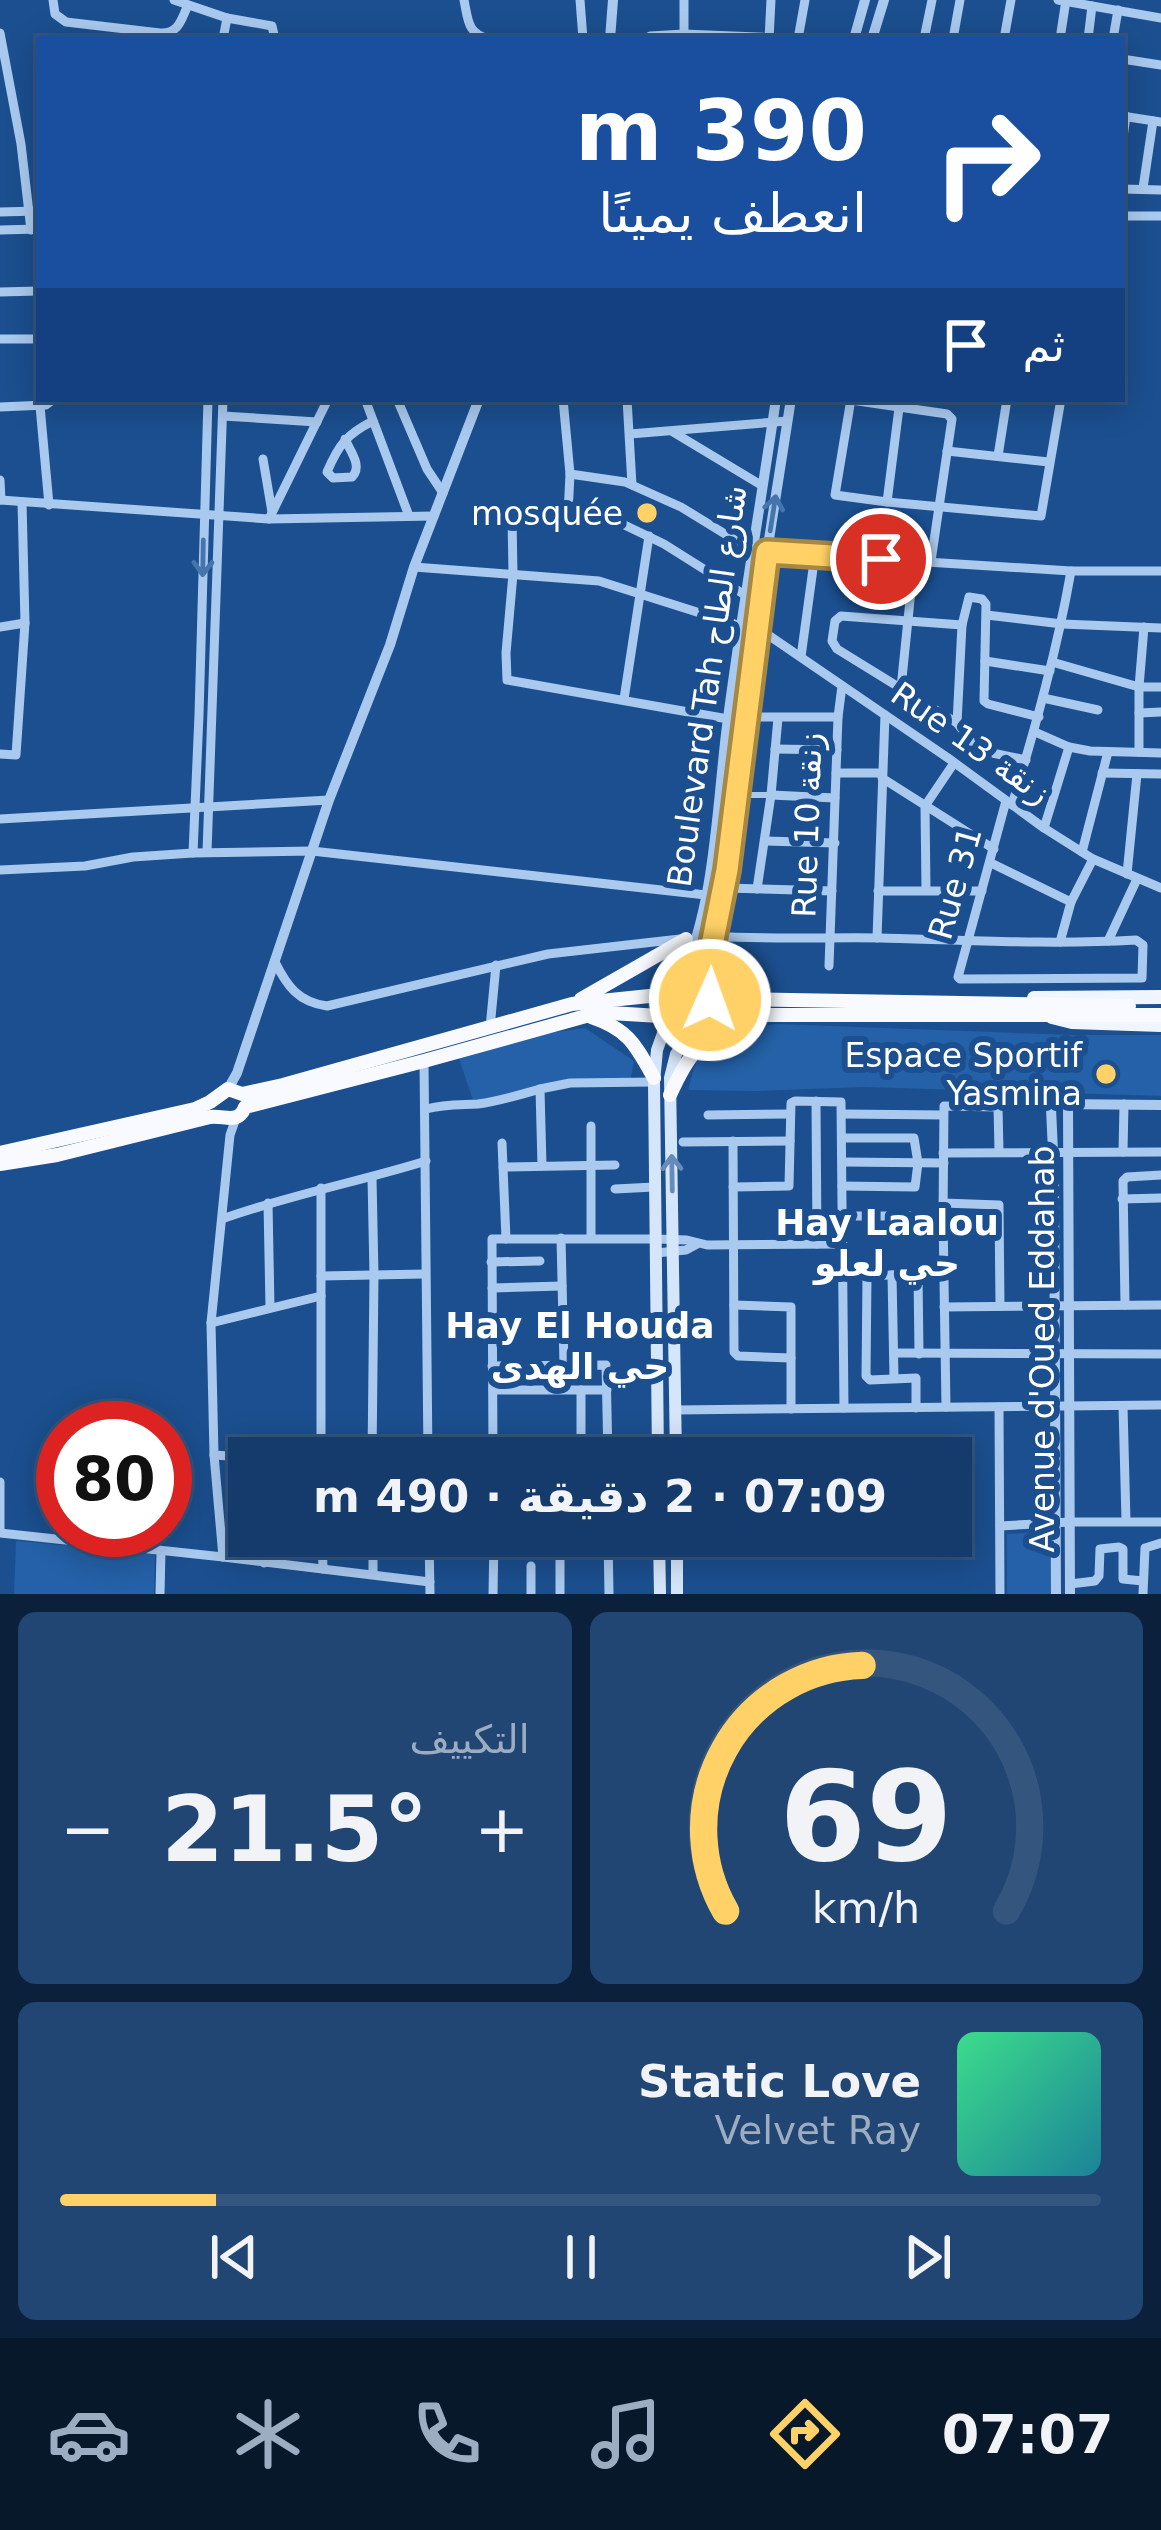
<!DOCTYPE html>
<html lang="ar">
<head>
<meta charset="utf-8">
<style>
	:root { --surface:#143b6b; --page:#214673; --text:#f1f3f6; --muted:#9dadc1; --line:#33557e; --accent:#ffd166 }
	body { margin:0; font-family:"DejaVu Sans","Noto Sans Arabic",sans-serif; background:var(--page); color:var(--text); direction:rtl; height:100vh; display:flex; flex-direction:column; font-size:45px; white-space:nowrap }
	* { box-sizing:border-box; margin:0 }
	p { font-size:39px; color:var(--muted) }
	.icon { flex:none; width:66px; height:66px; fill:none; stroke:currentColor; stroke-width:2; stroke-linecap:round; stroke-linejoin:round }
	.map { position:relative; height:1594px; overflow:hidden; direction:ltr }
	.details { display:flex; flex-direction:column; gap:18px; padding:18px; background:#0b203b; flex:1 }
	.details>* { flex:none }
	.hud { position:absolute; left:36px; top:36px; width:1089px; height:366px; border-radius:0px; box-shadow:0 6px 30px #0003,0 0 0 3px var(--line); direction:rtl; background:#1a4fa0; color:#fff; overflow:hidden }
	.speed { position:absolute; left:36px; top:1401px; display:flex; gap:24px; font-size:60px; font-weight:700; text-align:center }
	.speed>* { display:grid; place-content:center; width:156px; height:156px; border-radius:50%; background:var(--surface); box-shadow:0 6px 30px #0003,0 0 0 3px var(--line); line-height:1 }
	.speed .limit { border:18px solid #d22; background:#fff; color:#111 }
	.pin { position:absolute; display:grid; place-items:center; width:102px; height:102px; color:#fff; margin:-51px; border:6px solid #fff; border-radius:50%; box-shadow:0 3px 12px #0007 }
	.me { position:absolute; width:132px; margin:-66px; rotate:2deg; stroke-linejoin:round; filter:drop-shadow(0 0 9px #0008) }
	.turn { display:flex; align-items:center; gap:42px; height:252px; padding:0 60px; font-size:54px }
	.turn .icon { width:156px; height:156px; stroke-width:2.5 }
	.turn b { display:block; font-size:84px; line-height:102px }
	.then { display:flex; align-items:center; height:114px; padding:0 60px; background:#0003; gap:24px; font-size:45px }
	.big { font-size:90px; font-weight:600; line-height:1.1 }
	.details .tile { flex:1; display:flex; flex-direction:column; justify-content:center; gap:18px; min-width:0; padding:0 42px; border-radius:18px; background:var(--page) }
	.details .dial { align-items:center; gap:0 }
	.dial svg { height:312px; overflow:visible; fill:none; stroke:var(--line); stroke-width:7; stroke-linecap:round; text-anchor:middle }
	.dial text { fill:var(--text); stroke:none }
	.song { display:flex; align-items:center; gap:36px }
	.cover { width:144px; height:144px; border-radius:18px; background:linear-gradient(135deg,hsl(150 70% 55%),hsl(190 70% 35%)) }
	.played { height:12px; border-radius:6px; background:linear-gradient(90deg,var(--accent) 15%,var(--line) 15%) }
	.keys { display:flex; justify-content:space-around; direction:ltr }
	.heat { display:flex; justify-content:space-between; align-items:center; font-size:66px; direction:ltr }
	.details .tiles { flex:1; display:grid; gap:18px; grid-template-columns:1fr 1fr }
	.tile:last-child { grid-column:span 2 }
	.trip { position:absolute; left:228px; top:1437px; width:744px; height:120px; border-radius:0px; background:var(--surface); box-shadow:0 6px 30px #0003,0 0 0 3px var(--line); font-weight:600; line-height:120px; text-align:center; direction:rtl }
	.dock { display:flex; height:192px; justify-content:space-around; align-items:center; background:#08182b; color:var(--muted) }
	.dock .icon { width:84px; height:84px }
	.dock .current { color:var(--accent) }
	.dock b { font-size:54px; color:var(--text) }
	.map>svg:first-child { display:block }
	.green { fill:#2461a8 }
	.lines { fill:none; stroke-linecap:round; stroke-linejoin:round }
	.pedestrian { stroke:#a9c9ee; stroke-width:6 }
	.minor { stroke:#a9c9ee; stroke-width:9 }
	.tertiary { stroke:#a9c9ee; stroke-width:10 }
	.secondary { stroke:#d6e6fa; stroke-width:12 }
	.primary { stroke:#f0f6ff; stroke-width:14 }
	.trunk { stroke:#f8faff; stroke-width:14 }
	.oneway { stroke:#4674ac }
	.oneway2 { stroke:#668bba }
	.route-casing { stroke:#a68842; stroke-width:30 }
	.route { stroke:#ffd166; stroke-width:21 }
	.poi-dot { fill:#ffd166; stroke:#1b4f8f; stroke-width:4.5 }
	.labels { text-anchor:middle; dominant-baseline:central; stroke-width:12; stroke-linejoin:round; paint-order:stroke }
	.poi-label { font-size:33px; fill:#fff; stroke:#1b4f8f; text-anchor:end }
	.street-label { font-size:33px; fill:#fff; stroke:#1b4f8f }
	.neighbourhood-label { font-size:36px; font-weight:bold; fill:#fff; stroke:#1b4f8f }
</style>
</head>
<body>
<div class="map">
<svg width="1161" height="1594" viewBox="0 0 1161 1594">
	<rect width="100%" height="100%" fill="#1b4f8f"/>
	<g class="green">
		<path d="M777,1024l294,11h90v61l-297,-9 -109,4 -67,-1c3,-10 5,-21 9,-30 12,-29 52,-32 80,-36z"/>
		<path d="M585,1028l49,33 -3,17 -62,4 -94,24 -18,-53 62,-16z"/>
		<path d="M1053,1531v63h-46v-60z"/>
		<path d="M16,1541l139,12 -1,41h-140z"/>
	</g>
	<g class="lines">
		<path class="pedestrian" d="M736,795h35"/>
		<g class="minor">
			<path d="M53,0l2,14 11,8 94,11c19,1 21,-13 28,-28"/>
			<path d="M174,0l53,18 45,8 3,13"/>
			<path d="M464,0c4,19 3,34 25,39"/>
			<path d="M580,0l3,39"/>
			<path d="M684,0v34l121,5"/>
			<path d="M1058,0l103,18"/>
			<path d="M0,33l21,111 10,86"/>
			<path d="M650,36l34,-2"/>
			<path d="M223,39l4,-21"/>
			<path d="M769,39l2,-39"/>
			<path d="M798,39l7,-39"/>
			<path d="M924,39l8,-39"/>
			<path d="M953,39l7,-39"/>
			<path d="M1004,39l7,-39"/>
			<path d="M1060,39l6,-39"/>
			<path d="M1088,39l4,-33"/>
			<path d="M1113,39l5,-29"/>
			<path d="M1122,59l39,6"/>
			<path d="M1122,116l39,6"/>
			<path d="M1122,144l4,-28"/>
			<path d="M1143,188l10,-67"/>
			<path d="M1122,189l39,1"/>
			<path d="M0,212l39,-1"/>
			<path d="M1122,216h39"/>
			<path d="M0,230l39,-1"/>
			<path d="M0,292l39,-1"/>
			<path d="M0,339h39"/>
			<path d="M365,399l44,117"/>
			<path d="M397,399l30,70 16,24"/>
			<path d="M563,399l7,75 -2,40"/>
			<path d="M627,399l5,86"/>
			<path d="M851,399l-16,96 52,7 154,14 20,-117"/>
			<path d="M851,400l96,14 5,5 -21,142"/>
			<path d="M40,406l9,99"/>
			<path d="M0,407l46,-2 8,-6"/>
			<path d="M223,416l94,6"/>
			<path d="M673,432l88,53"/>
			<path d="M630,434l157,-13"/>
			<path d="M345,439c5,12 18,27 7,38l-19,1 -6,-6c12,-28 20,-38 46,-51"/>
			<path d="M947,451l102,11"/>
			<path d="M998,456l9,-57"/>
			<path d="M263,459l9,53"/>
			<path d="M570,474l55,8 56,25 70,43"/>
			<path d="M0,480l1,20"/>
			<path d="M0,500l269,19 165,-3"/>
			<path d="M887,502l12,-94"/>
			<path d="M269,519l59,-120"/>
			<path d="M767,552l304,19h90"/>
			<path d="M414,567l185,14 142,45 17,2 190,130 96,70 49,31 68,29"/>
			<path d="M987,615l75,9 99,4"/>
			<path d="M962,625l-121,-9 -6,5 -3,20 5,8 120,74 21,27 48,10"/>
			<path d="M0,627l25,-4"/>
			<path d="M801,657l14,-103"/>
			<path d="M985,661l65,10"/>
			<path d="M1052,662l87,25h22"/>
			<path d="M901,688l13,-127"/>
			<path d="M1043,698l55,12"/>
			<path d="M624,699l25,-163"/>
			<path d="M1139,713l22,-1"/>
			<path d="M745,717h93"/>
			<path d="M728,719l-221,-39 -1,-27 7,-79 -1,-57 8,-7 92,9 52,25 81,51 16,2"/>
			<path d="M957,723l5,-98 7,-28 13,2 4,5 -2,97 4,3 51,13"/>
			<path d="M1035,732l34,15 21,4 71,2"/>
			<path d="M775,749l62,1"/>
			<path d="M1139,752v-65l5,-60"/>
			<path d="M0,754l16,1 9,-132 -3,-121"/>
			<path d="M836,773h46"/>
			<path d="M1102,773l59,1"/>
			<path d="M882,778l112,71"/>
			<path d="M771,795l64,3"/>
			<path d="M1012,805c23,-77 45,-154 59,-234"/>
			<path d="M0,819l329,-19"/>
			<path d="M1044,828l25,-81"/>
			<path d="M765,841l70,2"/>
			<path d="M207,852l16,-453"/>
			<path d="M1082,852l26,-100"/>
			<path d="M193,853l6,-138 9,-316"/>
			<path d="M991,863l80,39"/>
			<path d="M0,870l85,-4 48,-9 60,-4 119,-2 394,44"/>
			<path d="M1127,874l10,-100"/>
			<path d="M724,888l108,3"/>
			<path d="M757,889l14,-94 7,-77"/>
			<path d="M926,890l-1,-84 29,-43"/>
			<path d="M878,891h104"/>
			<path d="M713,936c57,4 113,1 169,2 85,2 169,7 254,2l7,5 -1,33 -182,1 -2,-2 48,-176"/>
			<path d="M877,938l8,-223"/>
			<path d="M1108,941l29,-62"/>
			<path d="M1060,942l11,-40 22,-43"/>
			<path d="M275,962c12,24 23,40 52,44l221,-52 132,-15"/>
			<path d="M829,966l9,-249 4,-31"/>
			<path d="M490,1028l6,-63"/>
			<path d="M424,1061l4,397"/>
			<path d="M816,1101l1,143"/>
			<path d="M426,1109c19,-5 34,-4 52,-5 22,-3 41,-9 62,-15"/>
			<path d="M843,1114l100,1"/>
			<path d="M708,1115l82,-1"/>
			<path d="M236,1118l-6,17 -19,188 3,132 9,102 207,25"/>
			<path d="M591,1126v112"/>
			<path d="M842,1138h72l4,25 -3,24 -73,-1"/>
			<path d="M733,1141l1,211 4,4 53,2"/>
			<path d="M683,1142l107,-1"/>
			<path d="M502,1143l4,96"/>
			<path d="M1123,1152l1,-48"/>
			<path d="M943,1153l218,-1"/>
			<path d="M843,1162l101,1"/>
			<path d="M542,1166l-2,-77 30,-6 84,-1"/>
			<path d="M503,1167l112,-2"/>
			<path d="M733,1187l56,-1 2,-83 4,-2 46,1 3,306"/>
			<path d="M615,1189l39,-2"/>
			<path d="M1122,1199l39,-1"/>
			<path d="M268,1203l2,105"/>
			<path d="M943,1203l56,2 1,101"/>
			<path d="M843,1216h100"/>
			<path d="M222,1219c67,-24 136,-37 204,-58"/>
			<path d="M561,1238l3,127"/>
			<path d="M656,1253l30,-3 11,-6"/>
			<path d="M491,1262l49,-1"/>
			<path d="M918,1274l1,80"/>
			<path d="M867,1275l-1,101 4,4 46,-2v30"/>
			<path d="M892,1275l2,103"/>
			<path d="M321,1276l104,-2"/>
			<path d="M843,1276l100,-2"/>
			<path d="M492,1288l70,-2"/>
			<path d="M734,1305l57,2v102"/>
			<path d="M1125,1305l-2,-124 4,-4 34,-2"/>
			<path d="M944,1307l217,-2"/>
			<path d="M211,1323l110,-27"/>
			<path d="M894,1353l267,1"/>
			<path d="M492,1366l114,-1 2,93"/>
			<path d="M493,1390h114"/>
			<path d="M1123,1406l3,115"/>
			<path d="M946,1407l-3,-191 1,-110 54,1 1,45"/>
			<path d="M999,1407l1,187"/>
			<path d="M675,1410l486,-5"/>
			<path d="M581,1441v-51"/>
			<path d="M559,1442l48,-3"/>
			<path d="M493,1443l66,-1 1,16"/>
			<path d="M214,1455l45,3"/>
			<path d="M278,1458l43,-2"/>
			<path d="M321,1458v-270"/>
			<path d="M372,1458l2,-183 -2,-97"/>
			<path d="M493,1458l-1,-219h164l31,1 20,5 136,-1"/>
			<path d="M0,1482v48"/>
			<path d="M1000,1526l70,-4h91"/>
			<path d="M0,1533l223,24"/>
			<path d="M322,1536l1,33"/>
			<path d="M373,1536v38"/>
			<path d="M429,1536l1,58"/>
			<path d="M608,1536l1,58"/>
			<path d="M494,1545h114"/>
			<path d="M264,1563l1,-27"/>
			<path d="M1070,1584l25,-3 4,-5 1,-27 19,-2 4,2v30l20,2"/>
			<path d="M160,1594l1,-43"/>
			<path d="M493,1594l1,-58"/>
			<path d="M531,1594v-28"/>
			<path d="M560,1594v-58"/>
			<path d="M1143,1594l2,-46 16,-5"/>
		</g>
		<g class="tertiary">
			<path d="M610,39l3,-39"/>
			<path d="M854,39l11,-39"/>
			<path d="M872,39l12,-39"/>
			<path d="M681,978c34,-71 36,-173 46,-252 14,-109 33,-218 49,-327"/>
			<path d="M705,988l21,-118 41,-318 24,-153"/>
			<path d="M228,1089l9,-16 92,-273 61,-155 24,-78 65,-168"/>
			<path d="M1068,1104l2,490"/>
			<path d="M1056,1594l-2,-420 -3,-66 3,-4 107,1"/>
		</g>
		<g class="secondary">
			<path d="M658,1458l-4,-376 3,-32 9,-25"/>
			<path d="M676,1458l-6,-380 6,-24 16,-24"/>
			<path d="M659,1536l1,58"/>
			<path d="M677,1536v58"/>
		</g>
		<g class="primary">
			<path d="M1034,998l127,-1"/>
			<path d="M1052,1017l20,5 89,3"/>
		</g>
		<g class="trunk">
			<circle cx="684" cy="1005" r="27"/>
			<path d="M709,995l25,4 395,7"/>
			<path d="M581,999l105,-60"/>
			<path d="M591,1017c38,13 44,27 63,61"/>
			<path d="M707,1017l31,-2h423"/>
			<path d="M670,1095c19,-43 34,-63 82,-75"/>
			<path d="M0,1153l195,-44 15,-7 18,-13 14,5 41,-9 289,-81 87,-9"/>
			<path d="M0,1164l57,-9 153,-38c15,-2 28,8 35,-10l179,-46 162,-45 24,-3 50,3"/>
		</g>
	</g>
	<defs><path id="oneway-shaft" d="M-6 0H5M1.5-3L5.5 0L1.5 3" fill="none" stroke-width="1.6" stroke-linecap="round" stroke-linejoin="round" transform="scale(3)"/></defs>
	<g class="oneway">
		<use href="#oneway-shaft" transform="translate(773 513) rotate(-81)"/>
		<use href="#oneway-shaft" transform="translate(203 558) rotate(91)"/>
	</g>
	<use class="oneway2" href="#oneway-shaft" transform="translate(672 1173) rotate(-91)"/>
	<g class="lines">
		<g class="route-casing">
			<path id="route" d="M710,1000l-6,-15 23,-115 40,-318 114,7"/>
		</g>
		<use href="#route" class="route"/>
	</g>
	<g class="poi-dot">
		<circle cx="647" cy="513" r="12"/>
		<circle cx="1106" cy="1074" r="12"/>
	</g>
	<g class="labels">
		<g class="poi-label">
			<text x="623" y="513">mosquée</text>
			<text x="1082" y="1055">Espace Sportif<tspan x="1082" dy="38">Yasmina</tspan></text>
		</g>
		<g class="street-label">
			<text transform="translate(707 686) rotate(-82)">Boulevard Tah شارع الطاح</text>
			<text transform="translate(971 743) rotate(35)">Rue 13 زنقة</text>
			<text transform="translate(807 825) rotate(-88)">Rue 10 زنقة</text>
			<text transform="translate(955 883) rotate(-74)">Rue 31</text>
			<text transform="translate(1042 1349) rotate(-90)">Avenue d'Oued Eddahab</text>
		</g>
		<g class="neighbourhood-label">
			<text x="887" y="1222">Hay Laalou<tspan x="887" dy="41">حي لعلو</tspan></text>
			<text x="580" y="1325">Hay El Houda<tspan x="580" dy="41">حي الهدى</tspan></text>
		</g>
	</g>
</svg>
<div class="speed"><div class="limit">80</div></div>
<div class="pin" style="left:881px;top:559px;background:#d93025"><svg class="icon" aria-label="arrive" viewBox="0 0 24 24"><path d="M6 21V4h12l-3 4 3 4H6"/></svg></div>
<svg class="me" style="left:710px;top:1000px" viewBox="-20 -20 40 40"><circle r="17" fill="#ffd166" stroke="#fff" stroke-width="3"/><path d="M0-11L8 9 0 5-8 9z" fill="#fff"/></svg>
<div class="trip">07:09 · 2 دقيقة · 490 m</div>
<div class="hud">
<div class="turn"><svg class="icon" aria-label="right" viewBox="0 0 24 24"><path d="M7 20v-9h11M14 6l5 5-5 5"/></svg><div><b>390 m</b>انعطف يمينًا</div></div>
<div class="then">ثم<svg class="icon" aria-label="arrive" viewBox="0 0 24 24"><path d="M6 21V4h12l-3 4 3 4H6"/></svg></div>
</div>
</div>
<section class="details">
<div class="tiles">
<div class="tile dial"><svg viewBox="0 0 100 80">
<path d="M14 69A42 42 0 1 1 86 69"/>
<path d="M14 69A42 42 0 0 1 49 6" stroke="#ffd166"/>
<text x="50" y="56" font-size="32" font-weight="700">69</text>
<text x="50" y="72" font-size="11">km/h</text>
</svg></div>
<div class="tile"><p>التكييف</p>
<div class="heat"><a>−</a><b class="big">21.5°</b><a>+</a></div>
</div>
<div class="tile">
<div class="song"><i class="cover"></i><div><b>Static Love</b><p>Velvet Ray</p></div></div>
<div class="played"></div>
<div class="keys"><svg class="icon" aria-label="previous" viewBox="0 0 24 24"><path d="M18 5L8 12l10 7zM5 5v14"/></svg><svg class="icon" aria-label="pause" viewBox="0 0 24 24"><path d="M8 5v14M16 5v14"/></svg><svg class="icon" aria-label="next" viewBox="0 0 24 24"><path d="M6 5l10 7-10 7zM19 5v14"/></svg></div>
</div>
</div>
</section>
<nav class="dock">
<b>07:07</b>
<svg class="icon current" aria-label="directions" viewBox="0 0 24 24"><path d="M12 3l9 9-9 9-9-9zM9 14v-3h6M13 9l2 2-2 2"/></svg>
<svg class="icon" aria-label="music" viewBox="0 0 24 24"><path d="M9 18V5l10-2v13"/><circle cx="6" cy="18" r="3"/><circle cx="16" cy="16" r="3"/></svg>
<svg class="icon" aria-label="phone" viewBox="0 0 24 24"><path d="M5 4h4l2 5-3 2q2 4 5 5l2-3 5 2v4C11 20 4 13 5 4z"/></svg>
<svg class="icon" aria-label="climate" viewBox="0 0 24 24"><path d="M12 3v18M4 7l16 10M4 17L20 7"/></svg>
<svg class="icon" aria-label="car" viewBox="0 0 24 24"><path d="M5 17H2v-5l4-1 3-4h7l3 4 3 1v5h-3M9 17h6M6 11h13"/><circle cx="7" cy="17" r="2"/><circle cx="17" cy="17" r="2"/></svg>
</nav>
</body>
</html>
